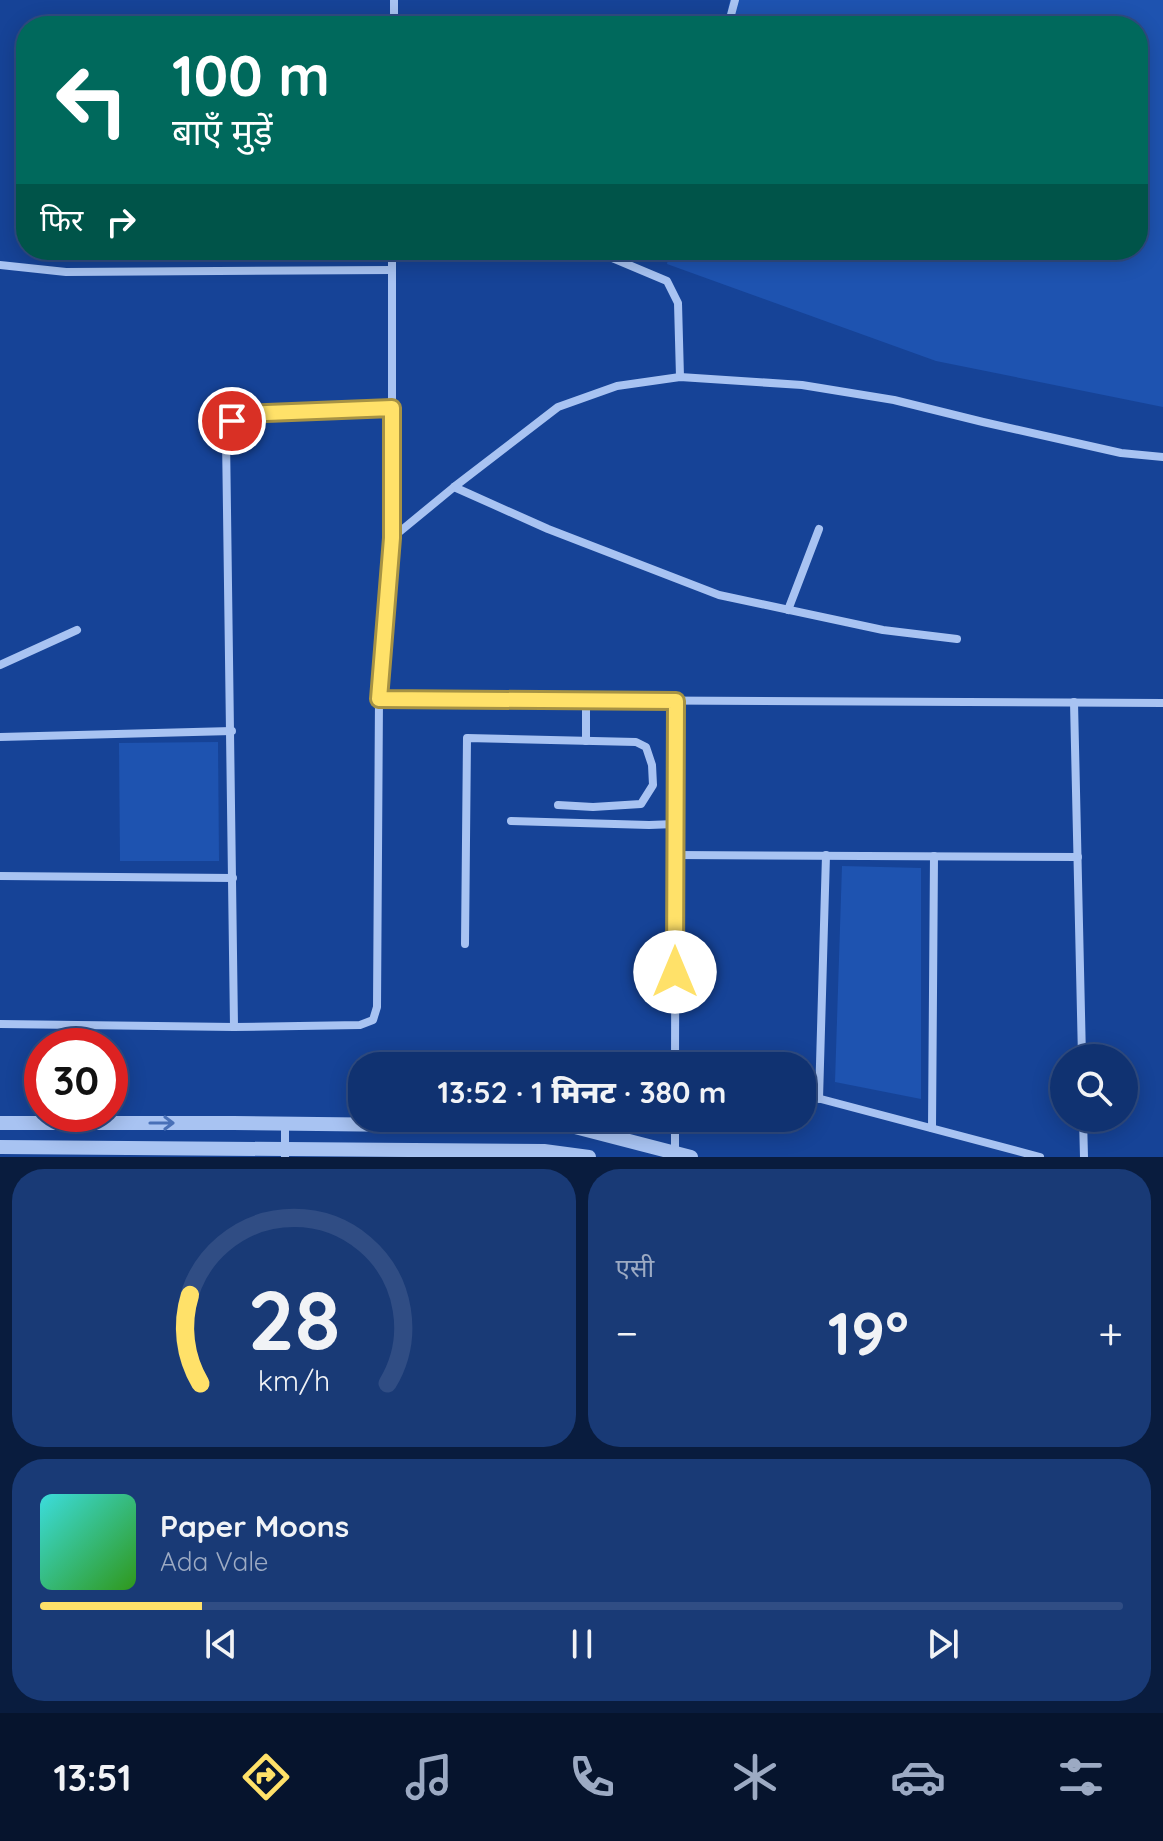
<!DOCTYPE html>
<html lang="hi">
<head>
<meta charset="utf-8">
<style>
	:root { --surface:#103271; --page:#193a76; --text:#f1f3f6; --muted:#9caac3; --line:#304d84; --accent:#ffe169 }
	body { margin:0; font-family:Quicksand,"Noto Sans Devanagari",sans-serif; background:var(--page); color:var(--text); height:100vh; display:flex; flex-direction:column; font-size:30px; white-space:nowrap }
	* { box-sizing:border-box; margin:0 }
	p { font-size:26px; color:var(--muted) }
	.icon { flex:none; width:44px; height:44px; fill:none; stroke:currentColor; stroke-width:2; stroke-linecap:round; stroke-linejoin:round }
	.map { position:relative; height:1157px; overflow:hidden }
	.sheet { display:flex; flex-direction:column; gap:12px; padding:12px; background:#091c3e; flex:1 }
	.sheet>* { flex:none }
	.hud { position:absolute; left:16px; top:16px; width:1132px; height:244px; border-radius:32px; box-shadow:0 4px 20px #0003,0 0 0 2px var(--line); background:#00695c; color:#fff; overflow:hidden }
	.controls { position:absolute; left:1050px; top:1044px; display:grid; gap:16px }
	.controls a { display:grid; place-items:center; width:88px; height:88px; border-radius:50%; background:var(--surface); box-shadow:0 4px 20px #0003,0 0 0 2px var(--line); font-size:40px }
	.speed { position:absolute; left:24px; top:1028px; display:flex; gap:16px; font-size:40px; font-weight:700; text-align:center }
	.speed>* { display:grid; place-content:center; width:104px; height:104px; border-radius:50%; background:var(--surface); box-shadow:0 4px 20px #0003,0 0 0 2px var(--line); line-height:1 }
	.speed .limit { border:12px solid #d22; background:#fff; color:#111 }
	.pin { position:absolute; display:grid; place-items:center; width:68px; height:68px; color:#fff; margin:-34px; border:4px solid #fff; border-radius:50%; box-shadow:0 2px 8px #0007 }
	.me { position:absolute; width:88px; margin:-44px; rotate:0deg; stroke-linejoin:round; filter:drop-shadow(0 0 6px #0008) }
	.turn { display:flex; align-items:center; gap:28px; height:168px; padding:0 24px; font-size:36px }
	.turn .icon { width:104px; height:104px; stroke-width:2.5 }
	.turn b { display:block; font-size:56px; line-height:68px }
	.then { display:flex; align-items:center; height:76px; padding:0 24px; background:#0003; gap:16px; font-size:30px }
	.big { font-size:60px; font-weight:800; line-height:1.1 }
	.sheet .tile { flex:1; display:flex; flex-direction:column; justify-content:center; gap:12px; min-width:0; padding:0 28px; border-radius:32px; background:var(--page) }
	.sheet .dial { align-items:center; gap:0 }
	.dial svg { height:208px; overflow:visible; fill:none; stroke:var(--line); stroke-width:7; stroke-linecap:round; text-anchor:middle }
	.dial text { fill:var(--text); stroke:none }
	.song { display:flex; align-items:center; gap:24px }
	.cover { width:96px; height:96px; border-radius:12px; background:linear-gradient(135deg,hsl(180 70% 55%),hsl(110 70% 35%)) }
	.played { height:8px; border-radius:4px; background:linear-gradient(90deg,var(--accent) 15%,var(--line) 15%) }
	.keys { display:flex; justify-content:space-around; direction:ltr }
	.heat { display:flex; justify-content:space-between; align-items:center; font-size:44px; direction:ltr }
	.sheet .tiles { flex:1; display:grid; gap:12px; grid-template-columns:1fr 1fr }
	.tile:last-child { grid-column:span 2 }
	.trip { position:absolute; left:348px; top:1052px; width:468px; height:80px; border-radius:32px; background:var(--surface); box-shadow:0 4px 20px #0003,0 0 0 2px var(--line); font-weight:800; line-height:80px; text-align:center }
	.tab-bar { display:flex; height:128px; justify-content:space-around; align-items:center; background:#06142d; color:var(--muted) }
	.tab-bar .icon { width:56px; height:56px }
	.tab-bar .selected { color:var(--accent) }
	.tab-bar b { font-size:36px; color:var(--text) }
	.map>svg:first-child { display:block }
	.green { fill:#1e53b0 }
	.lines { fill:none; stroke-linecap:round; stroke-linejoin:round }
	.minor { stroke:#a8c3f2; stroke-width:8 }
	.tertiary { stroke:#a8c3f2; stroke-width:14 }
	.oneway { stroke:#4970b7 }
	.route-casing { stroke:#a69244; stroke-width:20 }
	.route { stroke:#ffe169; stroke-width:14 }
</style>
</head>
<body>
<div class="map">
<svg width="1163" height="1157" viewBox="0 0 1163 1157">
	<rect width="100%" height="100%" fill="#164397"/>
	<g class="green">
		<path d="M730,0h433v407l-227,-46 -269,-97 3,-14h468v-224h-414z"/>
		<path d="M218,742l1,119h-99l-1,-118z"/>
		<path d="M842,866l79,2v231l-86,-17z"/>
	</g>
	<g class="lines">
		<g class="minor">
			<path d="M394,26v-26"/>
			<path d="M728,26l7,-26"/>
			<path d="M597,250l1,2 69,29 11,22 2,74"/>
			<path d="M0,265l66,7 326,-2"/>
			<path d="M454,487l94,42 171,66 164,35 74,9"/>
			<path d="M392,538l62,-51 104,-80 59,-21 63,-9 122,8 92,15 89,22 138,31 42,4"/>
			<path d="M788,610l31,-81"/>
			<path d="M0,665l77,-35"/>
			<path d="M379,699l784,4"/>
			<path d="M1074,702l8,356"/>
			<path d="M0,737l232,-6"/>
			<path d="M586,741v-41"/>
			<path d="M511,821l138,4 26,-1"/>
			<path d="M675,855l403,2"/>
			<path d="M0,876l233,2"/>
			<path d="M465,944l2,-206 169,4 10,5 6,18 1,20 -12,19 -48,3 -35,-2"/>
			<path d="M0,1024l234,3 126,-2 13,-5 4,-13 2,-308 13,-161v-288"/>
			<path d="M234,1027l-8,-590 6,-16 12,-7 148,-6"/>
			<path d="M675,1061l20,5"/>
			<path d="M675,1066l1,-365"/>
			<path d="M802,1094l238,63"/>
			<path d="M819,1099l7,-244"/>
			<path d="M1083,1118l1,39"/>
			<path d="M285,1123v34"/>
			<path d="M932,1128l2,-272"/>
			<path d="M675,1153v-35"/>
		</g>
		<g class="tertiary">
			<path d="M0,1123h233l342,4 116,30"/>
			<path d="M0,1147l544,4 45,6"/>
		</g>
	</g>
	<defs><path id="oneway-shaft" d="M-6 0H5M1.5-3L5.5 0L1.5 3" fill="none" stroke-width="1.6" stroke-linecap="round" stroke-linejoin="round" transform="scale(2)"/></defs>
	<use class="oneway" href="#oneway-shaft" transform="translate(162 1123)"/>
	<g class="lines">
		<g class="route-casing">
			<path id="route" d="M232,421l12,-7 148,-6v130l-13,161 297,2 -1,271"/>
		</g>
		<use href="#route" class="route"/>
	</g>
</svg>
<div class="controls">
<a><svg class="icon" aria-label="search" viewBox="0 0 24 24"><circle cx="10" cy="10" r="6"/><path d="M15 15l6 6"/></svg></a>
</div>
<div class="speed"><div class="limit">30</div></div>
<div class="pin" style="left:232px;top:421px;background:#d93025"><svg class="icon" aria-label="arrive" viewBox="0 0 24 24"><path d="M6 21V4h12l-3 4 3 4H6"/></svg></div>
<svg class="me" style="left:675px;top:972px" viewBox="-20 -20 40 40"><circle r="19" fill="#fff"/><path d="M0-13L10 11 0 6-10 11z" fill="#ffe169"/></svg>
<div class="trip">13:52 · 1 मिनट · 380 m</div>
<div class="hud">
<div class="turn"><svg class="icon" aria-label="left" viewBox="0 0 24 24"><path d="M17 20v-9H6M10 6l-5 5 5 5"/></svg><div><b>100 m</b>बाएँ मुड़ें</div></div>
<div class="then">फिर<svg class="icon" aria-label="right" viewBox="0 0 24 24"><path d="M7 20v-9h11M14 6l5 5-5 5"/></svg></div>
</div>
</div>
<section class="sheet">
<div class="tiles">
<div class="tile dial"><svg viewBox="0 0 100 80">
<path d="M14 69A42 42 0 1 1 86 69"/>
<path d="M14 69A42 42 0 0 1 10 35" stroke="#ffe169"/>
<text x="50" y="56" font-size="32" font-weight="700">28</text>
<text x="50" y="72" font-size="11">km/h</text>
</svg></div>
<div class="tile"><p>एसी</p>
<div class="heat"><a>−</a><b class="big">19°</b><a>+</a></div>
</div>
<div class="tile">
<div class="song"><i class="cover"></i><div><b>Paper Moons</b><p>Ada Vale</p></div></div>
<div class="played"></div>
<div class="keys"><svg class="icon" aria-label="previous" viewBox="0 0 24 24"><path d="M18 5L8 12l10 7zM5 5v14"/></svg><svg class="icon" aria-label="pause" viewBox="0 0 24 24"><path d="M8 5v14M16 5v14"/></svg><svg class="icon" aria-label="next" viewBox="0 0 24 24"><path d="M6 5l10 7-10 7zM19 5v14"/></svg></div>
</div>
</div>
</section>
<nav class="tab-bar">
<b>13:51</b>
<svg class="icon selected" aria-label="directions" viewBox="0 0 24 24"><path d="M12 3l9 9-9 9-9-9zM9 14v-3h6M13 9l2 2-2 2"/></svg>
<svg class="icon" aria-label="music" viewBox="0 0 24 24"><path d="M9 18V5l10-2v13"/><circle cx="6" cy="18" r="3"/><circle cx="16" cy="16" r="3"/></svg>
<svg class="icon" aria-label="phone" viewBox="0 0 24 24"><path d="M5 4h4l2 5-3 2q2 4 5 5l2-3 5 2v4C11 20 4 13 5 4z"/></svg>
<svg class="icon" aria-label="climate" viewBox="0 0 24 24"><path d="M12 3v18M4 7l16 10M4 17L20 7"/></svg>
<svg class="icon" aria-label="car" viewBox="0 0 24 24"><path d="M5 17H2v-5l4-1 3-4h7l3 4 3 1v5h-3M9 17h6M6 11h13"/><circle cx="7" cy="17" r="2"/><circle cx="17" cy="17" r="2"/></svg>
<svg class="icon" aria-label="filters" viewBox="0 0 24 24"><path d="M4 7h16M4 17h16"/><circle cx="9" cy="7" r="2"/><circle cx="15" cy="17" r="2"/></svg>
</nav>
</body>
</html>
